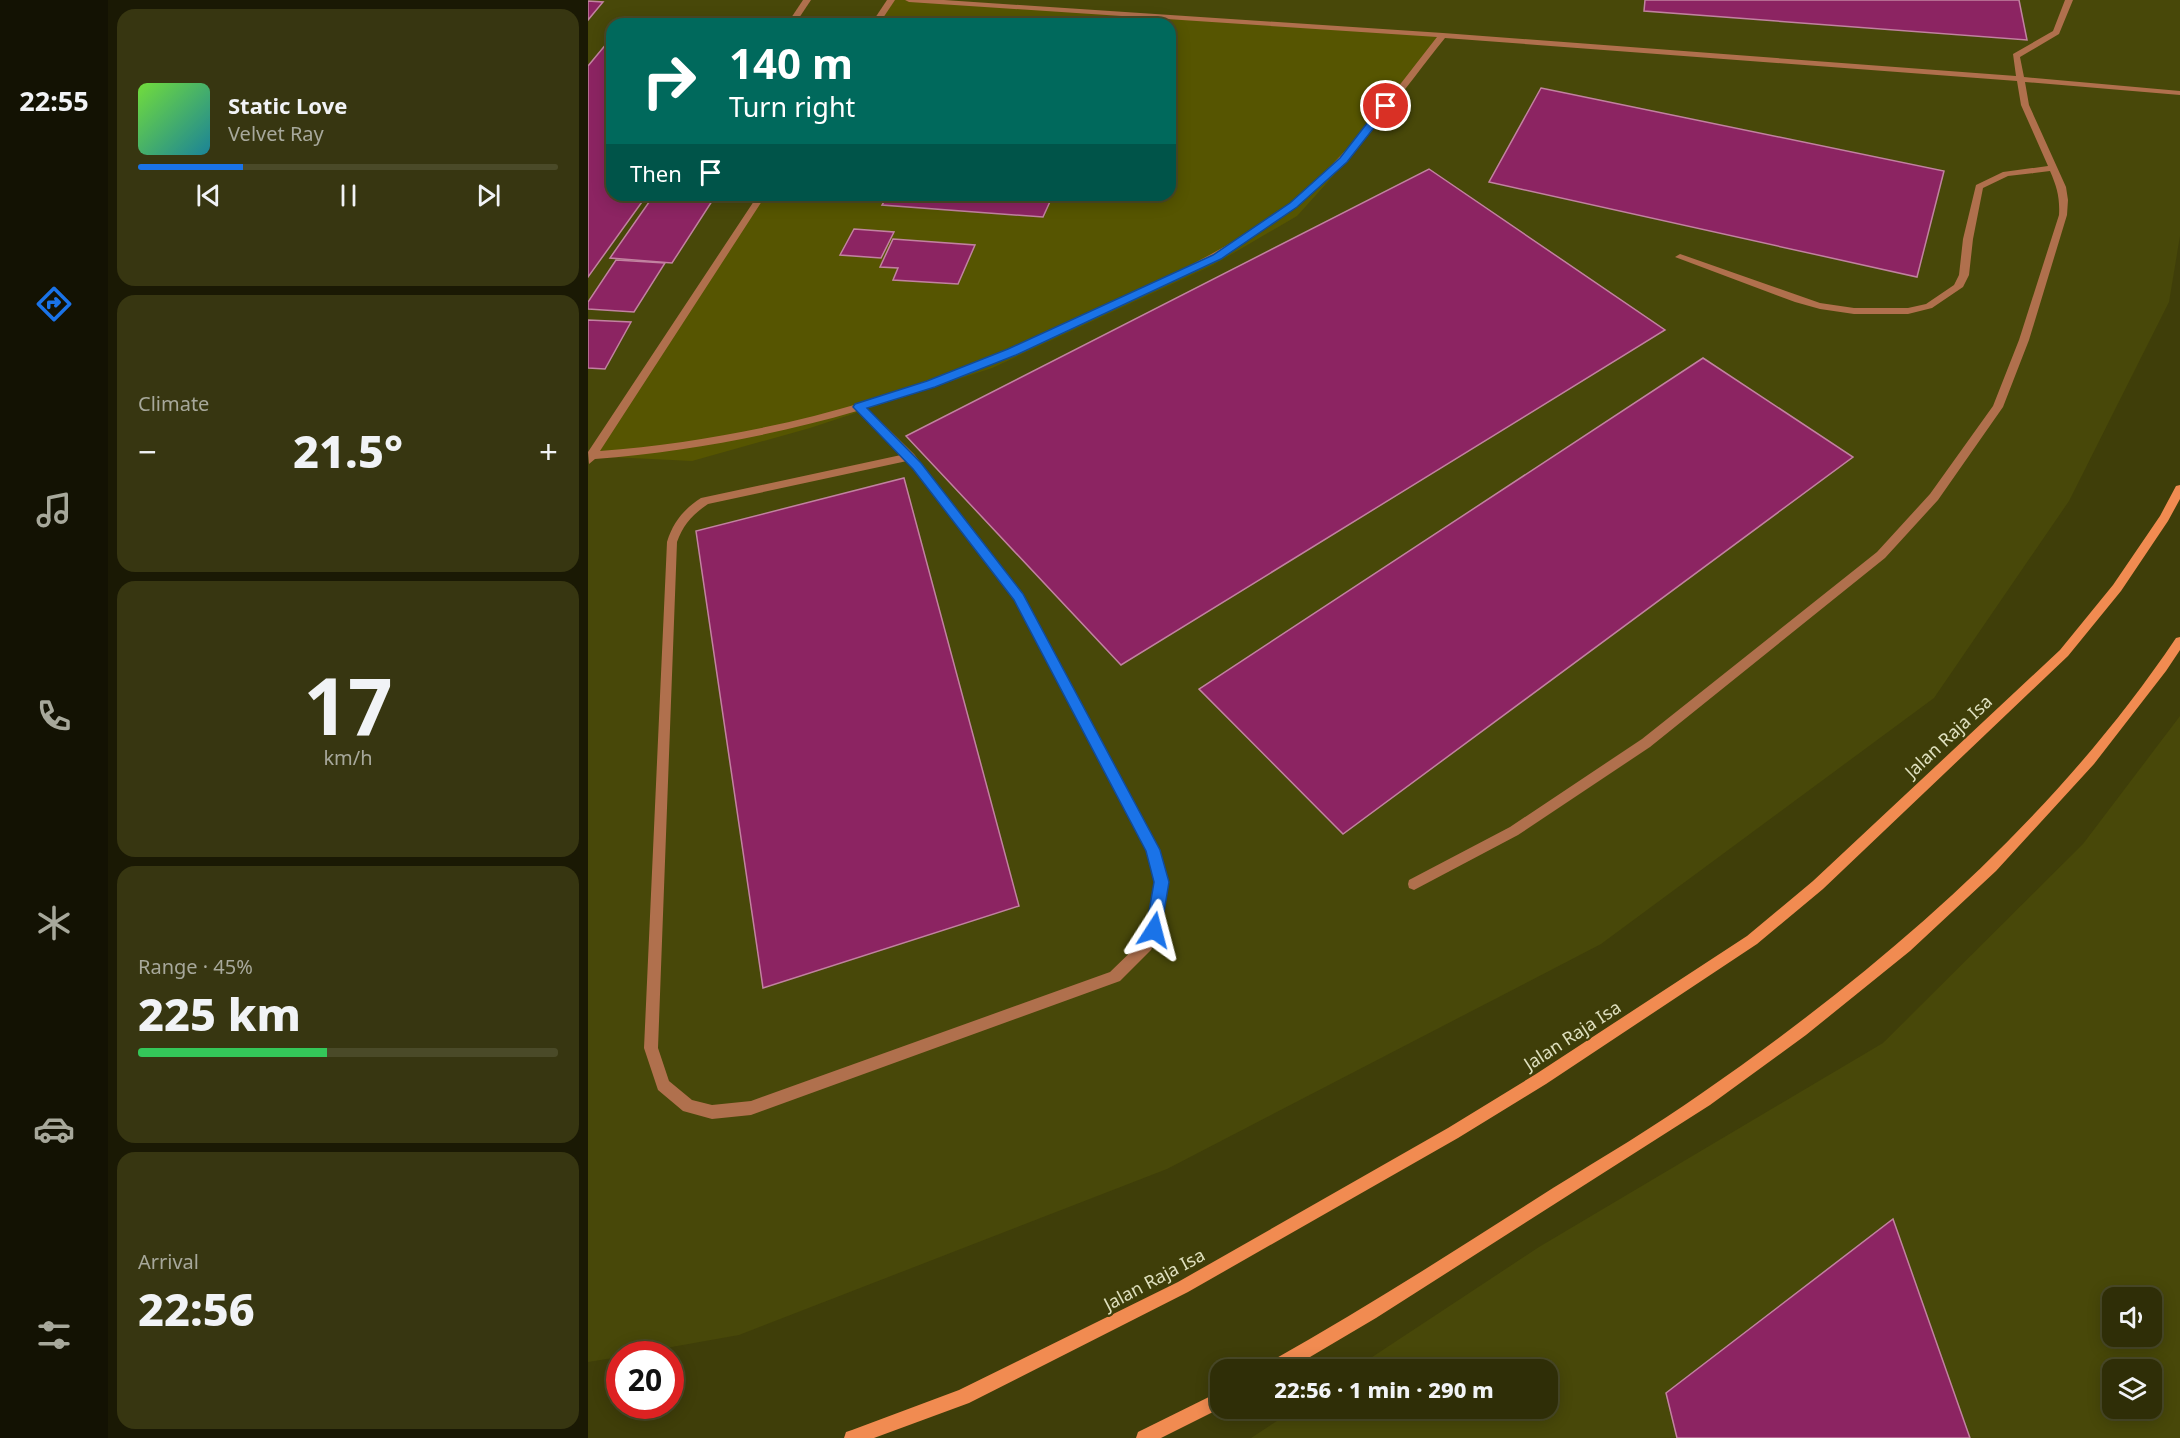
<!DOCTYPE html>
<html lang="en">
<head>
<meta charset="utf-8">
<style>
	:root { --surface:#2f2e07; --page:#373611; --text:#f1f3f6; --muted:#a7a89b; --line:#4a4a28; --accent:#1a73e8 }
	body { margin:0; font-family:"Noto Sans",sans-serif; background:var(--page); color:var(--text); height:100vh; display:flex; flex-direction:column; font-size:22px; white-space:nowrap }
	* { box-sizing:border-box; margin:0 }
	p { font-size:20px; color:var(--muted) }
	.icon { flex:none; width:33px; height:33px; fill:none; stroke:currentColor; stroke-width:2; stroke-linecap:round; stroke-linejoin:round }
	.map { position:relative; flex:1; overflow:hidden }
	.sheet { display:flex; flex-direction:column; gap:9px; padding:9px; background:#1a1904; width:480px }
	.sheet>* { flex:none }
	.guide { position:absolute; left:18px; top:18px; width:570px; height:183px; border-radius:18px; box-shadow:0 3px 15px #0003,0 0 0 2px var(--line); background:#00695c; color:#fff; overflow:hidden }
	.tools { position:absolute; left:1514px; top:1287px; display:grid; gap:12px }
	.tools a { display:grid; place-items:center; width:60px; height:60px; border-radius:12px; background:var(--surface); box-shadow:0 3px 15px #0003,0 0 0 2px var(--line); font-size:30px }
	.speed { position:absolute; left:18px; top:1341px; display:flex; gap:12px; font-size:30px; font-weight:700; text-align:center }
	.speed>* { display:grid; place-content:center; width:78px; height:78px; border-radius:50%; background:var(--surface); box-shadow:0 3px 15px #0003,0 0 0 2px var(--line); line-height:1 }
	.speed .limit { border:9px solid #d22; background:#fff; color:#111 }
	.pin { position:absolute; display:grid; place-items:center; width:51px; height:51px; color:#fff; margin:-26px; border:3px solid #fff; border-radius:50%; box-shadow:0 2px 6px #0007 }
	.me { position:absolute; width:66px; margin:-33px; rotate:9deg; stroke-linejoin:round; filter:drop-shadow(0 0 4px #0008) }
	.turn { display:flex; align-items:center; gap:21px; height:126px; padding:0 24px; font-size:27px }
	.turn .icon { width:78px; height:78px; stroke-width:2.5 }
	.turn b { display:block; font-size:42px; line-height:51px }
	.then { display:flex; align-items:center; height:57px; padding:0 24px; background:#0003; gap:12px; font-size:22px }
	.big { font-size:45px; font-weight:800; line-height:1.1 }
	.sheet .widget { flex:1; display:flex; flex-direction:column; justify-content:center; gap:9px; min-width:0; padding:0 21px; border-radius:18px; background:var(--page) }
	.sheet .dial { align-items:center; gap:0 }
	.dial b { font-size:78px; line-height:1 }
	.song { display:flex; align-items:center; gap:18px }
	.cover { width:72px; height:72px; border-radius:9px; background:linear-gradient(135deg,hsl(100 70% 55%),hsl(190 70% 35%)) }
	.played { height:6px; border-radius:3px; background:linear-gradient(90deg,var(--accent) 25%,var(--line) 25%) }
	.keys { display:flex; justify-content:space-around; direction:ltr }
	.heat { display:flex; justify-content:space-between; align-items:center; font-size:33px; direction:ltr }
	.charge { height:9px; border-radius:4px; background:linear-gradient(90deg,#34c759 45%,var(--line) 0) }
	.trip { position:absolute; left:622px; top:1359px; width:348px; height:60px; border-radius:18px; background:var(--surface); box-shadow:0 3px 15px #0003,0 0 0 2px var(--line); font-weight:800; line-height:60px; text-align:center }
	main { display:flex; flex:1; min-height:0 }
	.tab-bar { display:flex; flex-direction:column; width:108px; justify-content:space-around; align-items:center; background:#131203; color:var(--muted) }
	.tab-bar .icon { width:42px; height:42px }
	.tab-bar .current { color:var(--accent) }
	.tab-bar b { font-size:27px; color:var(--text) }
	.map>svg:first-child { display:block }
	.built { fill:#484809; fill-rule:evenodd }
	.green { fill:#565501 }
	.building { fill:#8c2462; stroke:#c282a1; stroke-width:1.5 }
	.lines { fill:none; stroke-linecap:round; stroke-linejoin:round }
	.lane { fill:#b0704d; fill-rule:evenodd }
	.secondary { fill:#f18b51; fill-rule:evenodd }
	.route { fill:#1a73e8; stroke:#114b97; stroke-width:1.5 }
	.labels { text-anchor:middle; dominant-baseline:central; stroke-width:4.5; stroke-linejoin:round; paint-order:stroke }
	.street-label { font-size:18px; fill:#dfe0bf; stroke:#3f3e09 }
</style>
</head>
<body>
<main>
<nav class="tab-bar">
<b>22:55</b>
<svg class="icon current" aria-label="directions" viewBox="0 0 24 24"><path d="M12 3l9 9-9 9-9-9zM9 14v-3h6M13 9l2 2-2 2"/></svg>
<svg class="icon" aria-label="music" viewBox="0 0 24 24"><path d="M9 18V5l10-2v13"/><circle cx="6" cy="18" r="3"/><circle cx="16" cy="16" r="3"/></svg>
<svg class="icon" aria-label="phone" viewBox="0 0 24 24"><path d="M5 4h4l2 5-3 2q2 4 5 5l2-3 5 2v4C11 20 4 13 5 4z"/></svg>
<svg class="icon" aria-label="climate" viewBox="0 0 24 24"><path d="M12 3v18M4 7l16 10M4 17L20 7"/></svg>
<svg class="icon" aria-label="car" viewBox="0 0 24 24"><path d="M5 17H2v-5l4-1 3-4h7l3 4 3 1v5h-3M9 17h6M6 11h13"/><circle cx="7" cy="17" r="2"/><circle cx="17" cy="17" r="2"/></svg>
<svg class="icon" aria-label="filters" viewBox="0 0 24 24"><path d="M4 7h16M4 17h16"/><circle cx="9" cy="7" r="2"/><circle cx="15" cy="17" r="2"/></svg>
</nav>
<section class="sheet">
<div class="widget">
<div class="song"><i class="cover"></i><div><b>Static Love</b><p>Velvet Ray</p></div></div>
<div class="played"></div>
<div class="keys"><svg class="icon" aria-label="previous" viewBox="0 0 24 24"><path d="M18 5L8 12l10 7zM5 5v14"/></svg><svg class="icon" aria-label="pause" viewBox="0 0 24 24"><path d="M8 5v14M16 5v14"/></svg><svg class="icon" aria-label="next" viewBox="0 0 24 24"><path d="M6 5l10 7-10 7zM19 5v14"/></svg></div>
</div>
<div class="widget"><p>Climate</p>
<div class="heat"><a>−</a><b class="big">21.5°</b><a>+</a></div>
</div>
<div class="widget dial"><b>17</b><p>km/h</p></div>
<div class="widget"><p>Range · 45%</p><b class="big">225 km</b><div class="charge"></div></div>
<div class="widget"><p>Arrival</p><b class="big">22:56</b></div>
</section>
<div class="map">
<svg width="1592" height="1438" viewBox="0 0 1592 1438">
	<rect width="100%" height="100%" fill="#3f3e09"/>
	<g class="built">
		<path d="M0,0h1592v236l-11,66 -100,199 -135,197 -333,246 -434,225 -428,166 -107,19h-12l-1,3 -31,5zM24,24h558v171h-558z"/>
		<path d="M1592,716v722h-929l44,-29 253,-1v-38l-194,-1 185,-122 344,-204 200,-199zM1524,1298h39v38h-39zM1524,1370h39v38h-39z"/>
	</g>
	<path class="green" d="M303,0h20l532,35 -90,119 -56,62 -84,49 -221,103 -182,60 -118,33 -102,-5 172,-261h408v-171h-295z"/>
	<g class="building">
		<path d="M1057,0h374l8,40 -383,-29z"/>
		<path d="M0,1l15,1 -15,18z"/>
		<path d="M24,37v158h35l-59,82v-211z"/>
		<path d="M953,88l403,83 -27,106 -428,-95z"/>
		<path d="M841,169l236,161 -544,335 -215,-229z"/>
		<path d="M66,195h62l-44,68 -62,-5z"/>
		<path d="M300,195h165l-10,22 -161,-12z"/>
		<path d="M266,229l40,3 -13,26 -41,-3z"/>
		<path d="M305,239l82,6 -17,39 -65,-4 5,-12 -18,-1z"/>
		<path d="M28,260l49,3 -31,49 -46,-3v-7z"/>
		<path d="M0,320l43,2 -26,47 -17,-1z"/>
		<path d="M1115,358l150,99 -510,377 -144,-145z"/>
		<path d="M316,478l115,428 -256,82 -67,-457z"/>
		<path d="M1305,1219l77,219h-293l-11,-45z"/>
	</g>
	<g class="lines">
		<g class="lane">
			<path d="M215,0h8l-16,24h-8z"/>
			<path d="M299,0h8l-16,24h-8z"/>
			<path d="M317,0h39l499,33 573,43 -3,-22 40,-23 12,-31h8l-14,34 -39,23 4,20 156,14v4l-155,-13 4,23 37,82 2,13 -1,15 -38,125 -26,67 -65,93 -53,58 -235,189 -132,88 -104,55 -5,-2 -1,-4 1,-4 101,-53 132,-88 235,-187 53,-58 63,-88 26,-66 40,-125c1,-17 -2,-28 -9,-44l-42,5 -25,12 -10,51 -4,36 -6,12 -31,21 -24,6h-54l-34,-5 -25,-7 -120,-45 5,-3 3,1 137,48 34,5h54l18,-4 28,-19 5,-10 4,-36 13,-54 27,-13 45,-6 -27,-61 -4,-24 -572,-43c-41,51 -79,107 -129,151 -62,56 -139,91 -214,125 -77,36 -154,71 -235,94l47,46 108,140 137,256 8,32 -6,48 -10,20 -31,31 -369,134 -39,4 -29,-8 -25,-21 -14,-42 23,-506c6,-20 17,-33 34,-44l200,-43 -44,-44c-86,25 -173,41 -262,48l-6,5 -1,-12 170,-257h8l-166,256c126,-10 249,-38 367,-84 46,-18 91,-40 137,-61 64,-29 130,-59 186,-103 58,-46 101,-108 147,-166l-528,-35zM319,461l107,139 133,251 8,31 -8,48 -6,12 -31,30 -359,129 -39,4 -20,-5 -23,-19 -11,-33 19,-506c6,-17 16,-28 31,-38z"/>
		</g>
		<g class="secondary">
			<path d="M1592,485v14l-12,22 -47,70 -53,65 -245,233 -66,55 -211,140 -88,54 -270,154 -219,111 -95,35h-30l2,-6 6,-2 107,-40 219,-108 270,-154 88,-54 211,-138 66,-55 247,-231 53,-65 47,-69 16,-30z"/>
			<path d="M1592,637v13l-14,21 -72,93 -98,107 -86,80 -104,84 -96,70 -334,213 -88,52h-24l2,-6c98,-55 192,-115 287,-176 50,-31 101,-61 149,-95 180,-125 351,-272 474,-455z"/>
			<path d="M633,1391v17l-60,30h-25l2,-6z"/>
		</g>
	</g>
	<path class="route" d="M798,103l5,3 -44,56 -50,45 -76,52 -205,96 -81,32 -68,21 54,55 102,131 137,256 9,32 -8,48 -2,5 -5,2 -6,-2 -2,-5 8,-48 -8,-31 -132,-251 -101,-131 -60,-62 2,-3 72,-23 81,-32 205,-94 77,-52 50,-45 42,-54z"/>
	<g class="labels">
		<g class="street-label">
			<text transform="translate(1360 736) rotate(-43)">Jalan Raja Isa</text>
			<text transform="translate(984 1035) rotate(-33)">Jalan Raja Isa</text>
			<text transform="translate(566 1279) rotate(-28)">Jalan Raja Isa</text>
		</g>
	</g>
</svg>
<div class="tools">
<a><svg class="icon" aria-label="sound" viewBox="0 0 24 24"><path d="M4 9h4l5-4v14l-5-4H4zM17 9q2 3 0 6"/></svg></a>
<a><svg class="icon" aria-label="layers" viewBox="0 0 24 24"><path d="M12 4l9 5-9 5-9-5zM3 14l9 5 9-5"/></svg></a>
</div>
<div class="speed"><div class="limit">20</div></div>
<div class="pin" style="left:798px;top:106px;background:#d93025"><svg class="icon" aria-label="arrive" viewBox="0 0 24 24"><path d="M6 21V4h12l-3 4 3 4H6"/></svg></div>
<svg class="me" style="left:566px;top:930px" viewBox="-20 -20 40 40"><path d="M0-17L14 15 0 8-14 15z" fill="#1a73e8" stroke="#fff" stroke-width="4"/></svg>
<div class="trip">22:56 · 1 min · 290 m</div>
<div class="guide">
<div class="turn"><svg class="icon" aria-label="right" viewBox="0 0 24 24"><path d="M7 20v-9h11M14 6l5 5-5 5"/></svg><div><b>140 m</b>Turn right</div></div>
<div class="then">Then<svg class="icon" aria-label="arrive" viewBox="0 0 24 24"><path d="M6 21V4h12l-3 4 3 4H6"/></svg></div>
</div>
</div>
</main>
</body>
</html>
